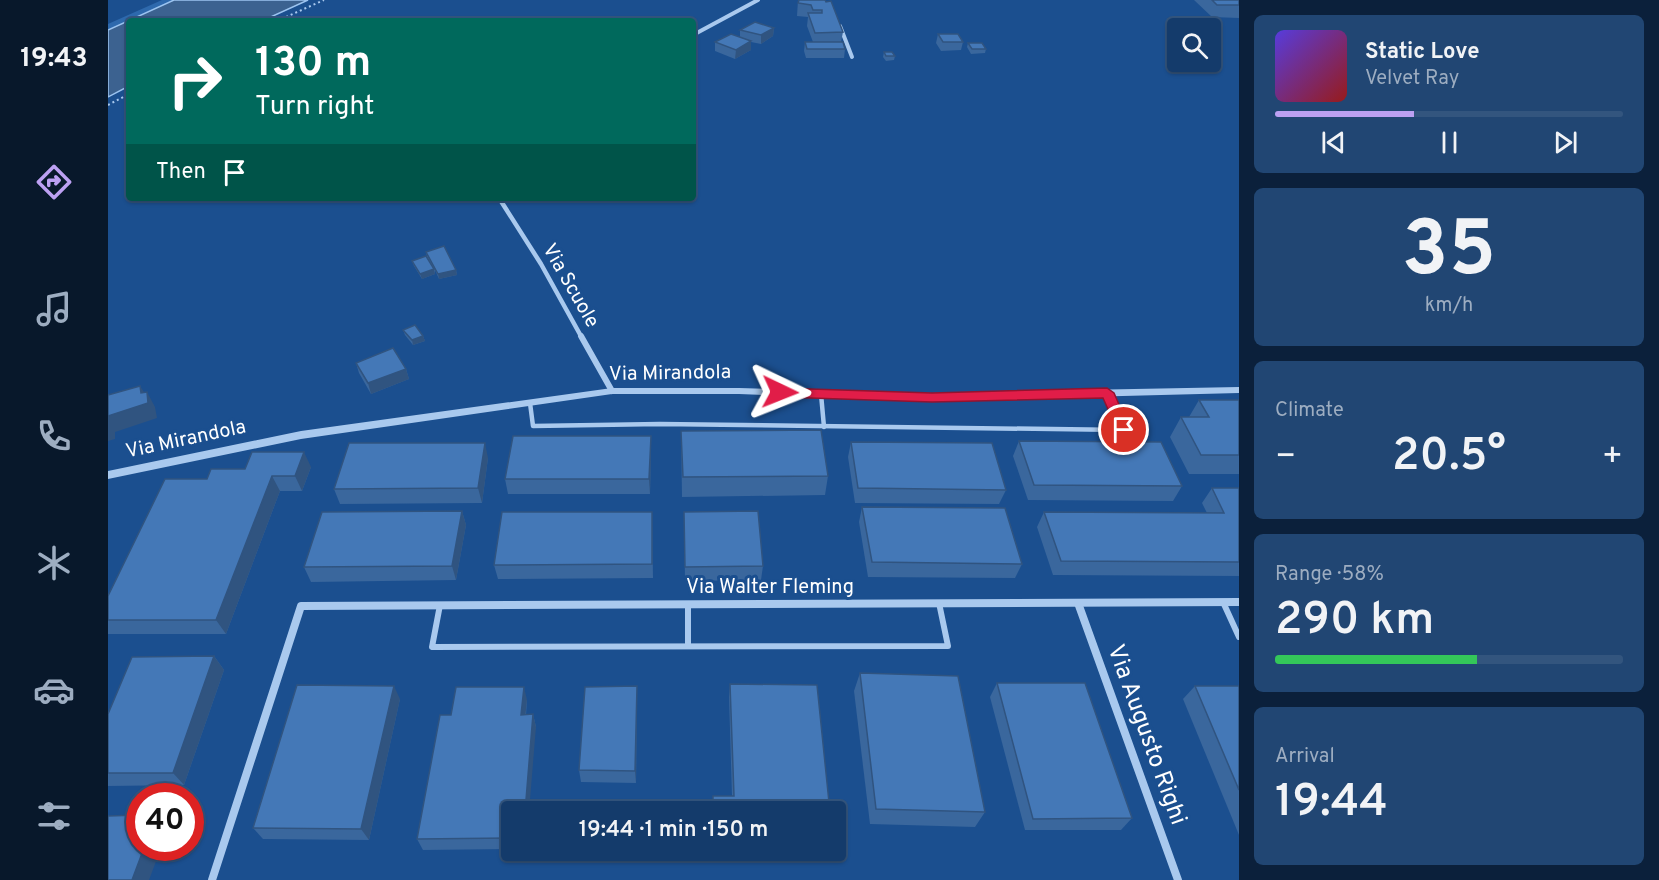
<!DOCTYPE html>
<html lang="en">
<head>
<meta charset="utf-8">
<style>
	:root { --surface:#143b6b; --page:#214673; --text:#f1f3f6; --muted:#9dadc1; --line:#33557e; --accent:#bca0f2 }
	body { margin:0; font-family:Overpass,sans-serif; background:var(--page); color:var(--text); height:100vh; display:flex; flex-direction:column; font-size:22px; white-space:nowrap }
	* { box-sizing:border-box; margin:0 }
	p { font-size:20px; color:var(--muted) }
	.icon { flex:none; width:33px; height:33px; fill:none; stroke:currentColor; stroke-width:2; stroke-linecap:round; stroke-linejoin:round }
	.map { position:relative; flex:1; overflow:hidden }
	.side { display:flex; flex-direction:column; gap:15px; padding:15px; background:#0b203b; width:420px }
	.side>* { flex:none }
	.guide { position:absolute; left:18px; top:18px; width:570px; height:183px; border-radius:6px; box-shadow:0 2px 4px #0004,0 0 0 2px var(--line); background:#00695c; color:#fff; overflow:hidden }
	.tools { position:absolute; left:1059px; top:18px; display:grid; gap:12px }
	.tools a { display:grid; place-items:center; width:54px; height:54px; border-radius:6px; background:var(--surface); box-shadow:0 2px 4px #0004,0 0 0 2px var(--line); font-size:30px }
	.speed { position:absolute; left:18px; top:783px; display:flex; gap:12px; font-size:30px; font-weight:700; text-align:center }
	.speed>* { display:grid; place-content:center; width:78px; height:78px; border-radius:50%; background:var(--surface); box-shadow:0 2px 4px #0004,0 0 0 2px var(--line); line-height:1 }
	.speed .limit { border:9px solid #d22; background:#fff; color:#111 }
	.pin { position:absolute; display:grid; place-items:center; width:51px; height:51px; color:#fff; margin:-26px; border:3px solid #fff; border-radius:50%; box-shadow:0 2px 6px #0007 }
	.me { position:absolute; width:66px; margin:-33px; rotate:92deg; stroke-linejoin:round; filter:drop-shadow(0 0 4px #0008) }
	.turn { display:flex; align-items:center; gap:21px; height:126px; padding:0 30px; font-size:27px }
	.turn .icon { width:78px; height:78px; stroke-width:2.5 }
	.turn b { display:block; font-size:42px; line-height:51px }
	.then { display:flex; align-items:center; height:57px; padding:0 30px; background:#0003; gap:12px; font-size:22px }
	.big { font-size:45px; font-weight:600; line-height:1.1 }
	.side .widget { flex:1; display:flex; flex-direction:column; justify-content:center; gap:9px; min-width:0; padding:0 21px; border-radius:9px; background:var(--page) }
	.side .dial { align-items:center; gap:0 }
	.dial b { font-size:78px; line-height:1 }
	.song { display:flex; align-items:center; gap:18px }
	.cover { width:72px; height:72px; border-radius:9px; background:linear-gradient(135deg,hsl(250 70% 55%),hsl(0 70% 35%)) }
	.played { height:6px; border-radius:3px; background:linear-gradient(90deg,var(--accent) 40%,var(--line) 40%) }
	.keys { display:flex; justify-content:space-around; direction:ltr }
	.heat { display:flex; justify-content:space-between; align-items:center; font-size:33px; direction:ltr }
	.charge { height:9px; border-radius:4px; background:linear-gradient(90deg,#34c759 58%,var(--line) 0) }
	.trip { position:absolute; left:393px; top:801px; width:345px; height:60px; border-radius:6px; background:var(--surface); box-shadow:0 2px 4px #0004,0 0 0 2px var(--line); font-weight:600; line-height:60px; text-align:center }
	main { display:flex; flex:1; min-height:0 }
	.dock { display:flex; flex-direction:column; width:108px; justify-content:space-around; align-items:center; background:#08182b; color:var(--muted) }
	.dock .icon { width:42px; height:42px }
	.dock .current { color:var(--accent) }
	.dock b { font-size:27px; color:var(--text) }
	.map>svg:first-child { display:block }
	.green { fill:#2e69ad }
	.water { fill:#3c6290; stroke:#9cc4f0; stroke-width:1.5 }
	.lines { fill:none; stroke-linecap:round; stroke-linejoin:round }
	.path { stroke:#a9c9ee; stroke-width:2; stroke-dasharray:2 3; stroke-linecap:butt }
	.service-far1 { stroke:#a9c9ee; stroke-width:4.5 }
	.service { stroke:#a9c9ee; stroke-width:6 }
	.minor-far3 { stroke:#a9c9ee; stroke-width:4 }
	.minor-far2 { stroke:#a9c9ee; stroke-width:4.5 }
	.minor-far1 { stroke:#a9c9ee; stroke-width:6 }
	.minor { stroke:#a9c9ee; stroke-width:8 }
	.tertiary { fill:#a9c9ee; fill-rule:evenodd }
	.wall { fill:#3a679d }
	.shaded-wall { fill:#305480 }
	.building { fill:#4478b7; stroke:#305480; stroke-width:1.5 }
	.route { fill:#e11d48; stroke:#92132f; stroke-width:1.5 }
	.labels { text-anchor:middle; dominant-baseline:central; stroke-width:6; stroke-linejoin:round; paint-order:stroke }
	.street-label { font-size:20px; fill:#fff; stroke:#1b4f8f }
	.near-street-label { font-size:24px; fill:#fff; stroke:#1b4f8f }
</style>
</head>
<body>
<main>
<nav class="dock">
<b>19:43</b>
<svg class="icon current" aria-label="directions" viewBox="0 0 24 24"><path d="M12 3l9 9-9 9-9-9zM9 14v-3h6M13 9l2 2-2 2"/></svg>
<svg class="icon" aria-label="music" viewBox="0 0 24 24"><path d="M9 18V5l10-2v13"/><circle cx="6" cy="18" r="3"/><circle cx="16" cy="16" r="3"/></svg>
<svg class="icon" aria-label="phone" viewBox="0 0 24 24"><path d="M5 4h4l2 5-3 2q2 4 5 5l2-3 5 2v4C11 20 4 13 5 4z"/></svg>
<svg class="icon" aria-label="climate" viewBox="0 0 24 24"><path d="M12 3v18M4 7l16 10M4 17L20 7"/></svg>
<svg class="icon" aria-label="car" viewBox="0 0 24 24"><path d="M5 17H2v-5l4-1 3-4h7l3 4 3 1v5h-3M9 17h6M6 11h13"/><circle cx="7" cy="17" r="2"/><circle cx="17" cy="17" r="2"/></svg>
<svg class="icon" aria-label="filters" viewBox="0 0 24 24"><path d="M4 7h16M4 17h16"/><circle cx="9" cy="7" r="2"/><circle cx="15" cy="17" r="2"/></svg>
</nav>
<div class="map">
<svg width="1131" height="880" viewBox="0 0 1131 880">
	<rect width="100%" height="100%" fill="#1b4f8f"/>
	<path class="green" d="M54,0h21l-75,31v-7z"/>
	<path class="water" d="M66,0h134l-46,21h-133v65l-21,11v-67z"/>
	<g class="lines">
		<g class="path">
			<path d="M169,21l47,-21"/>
			<path d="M0,105l21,-11"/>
		</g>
		<g class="service-far1">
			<path d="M713,394l3,33"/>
			<path d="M422,403l3,23 127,-2 464,6 -17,-37"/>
		</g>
		<g class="service">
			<path d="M1115,602l16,35"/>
			<path d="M332,605l-8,42 516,-1 -9,-43"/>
			<path d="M580,605v41"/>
		</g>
		<g class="minor-far3">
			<path d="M732,26l12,31"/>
			<path d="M585,35l65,-35"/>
		</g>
		<path class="minor-far2" d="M391,198l42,66 41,74"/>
		<path class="minor-far1" d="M473,336l31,55"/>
		<g class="minor">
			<path d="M970,603l100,277"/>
			<path d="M104,880l89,-274 938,-4"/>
		</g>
		<path class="tertiary" d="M1131,387v6l-307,8 -193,-7h-127l-311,45 -193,40v-8l193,-40 311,-43h127l193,5z"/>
	</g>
	<g class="wall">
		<path d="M690,0h27l18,32 -2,10 4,7 -1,9h-38l-2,-7 1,-9h8l-6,-16 1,-9 -11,-1z"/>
		<path d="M1086,0h45v18l-27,-1z"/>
		<path d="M666,28l-1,8 -12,8 -10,-2v8l-16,9 -20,-8v-9l25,-5v-7z"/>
		<path d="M830,34l25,8 -2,8 -20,1 -5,-8z"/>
		<path d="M860,43l18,6 -1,4 -14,1 -4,-7z"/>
		<path d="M776,52l11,4 -1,4 -8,1 -3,-4z"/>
		<path d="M318,252l30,18 1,5 -18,4 -4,-9v4l-13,5 -8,-13 -2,-5 20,5 -5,-9z"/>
		<path d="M295,330l20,6 2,5 -12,4 -8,-10z"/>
		<path d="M248,363l50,6 3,10 -38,15 -12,-21z"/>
		<path d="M1091,400h40v74h-50l-19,-37 11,-20h8z"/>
		<path d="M573,431l147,45 -3,19 -143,2z"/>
		<path d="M911,441l163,45 -9,15 -145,-1 -15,-44z"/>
		<path d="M743,442l155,48 -7,14 -144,-1 -7,-46z"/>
		<path d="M543,451l-1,43h-142l-3,-15z"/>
		<path d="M380,458l-6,45 -142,1 -6,-15z"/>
		<path d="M203,467l-9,24h-22l-54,143h-118v-38l137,-127z"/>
		<path d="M1104,488h27v88l-186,-1 -16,-48 7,-15 163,1 -5,-10z"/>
		<path d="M754,507l160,57 -7,14 -147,-1 -9,-55z"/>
		<path d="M354,511l4,14 -10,55 -145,2 -7,-15z"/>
		<path d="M544,512l1,66 -155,1 -4,-14z"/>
		<path d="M576,512l79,54 -2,14 -76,1z"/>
		<path d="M106,656l10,14 -40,115 -76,1v-72z"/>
		<path d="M752,673l125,139 -10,15 -105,-3 -16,-133z"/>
		<path d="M889,683l135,135 -11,12h-96l-35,-133z"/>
		<path d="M622,684l100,128h-118l1,-16h19l-3,-99z"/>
		<path d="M529,686v13l-1,84 -55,-1 -2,-12z"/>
		<path d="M1087,686h44v149l-56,-136z"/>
		<path d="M292,699l-31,141 -106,-1 -10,-11z"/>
		<path d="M419,700l-1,15 7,-1 3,13 -24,85v37l-89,1 -6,-11 34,-124z"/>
	</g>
	<g class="shaded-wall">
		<path d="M666,28l-1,8 -12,8v-9z"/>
		<path d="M643,41v9l-16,9 1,-9z"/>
		<path d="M326,269l1,5 -13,5 -2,-5z"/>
		<path d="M348,270l1,5 -18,4 -1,-5z"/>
		<path d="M315,336l2,5 -12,4 -1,-5z"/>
		<path d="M298,369l3,10 -38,15 -3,-11z"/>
		<path d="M32,386l8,12 -1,-6 8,15 2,11 -42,14v7l-7,2v-25l33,-23z"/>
		<path d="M543,436v15l-1,43 -1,-15z"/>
		<path d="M377,443l3,15 -6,45 -4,-15z"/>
		<path d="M196,452l7,15 -9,24 -7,-15z"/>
		<path d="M164,476l8,15 -54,143 -10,-14z"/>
		<path d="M354,511l4,14 -10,55 -4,-14z"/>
		<path d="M106,656l10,14 -40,115 -11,-12z"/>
		<path d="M286,686l6,13 -31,141 -8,-11z"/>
		<path d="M529,686v13l-1,84 -1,-12z"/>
		<path d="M416,687l3,13 -3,28 -3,-13z"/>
		<path d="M425,714l3,13 -7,85h-4z"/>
		<path d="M36,848h17l-12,32h-17z"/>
	</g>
	<g class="building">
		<path d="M691,0h26l1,2 5,-1 12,31 -28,1 -7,-20h14v-3h-9l-2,-5 -13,-2z"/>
		<path d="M1104,0h27v5h-22z"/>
		<path d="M647,22l19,6 -13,7 -21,-5z"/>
		<path d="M623,34l20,7 -15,9 -21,-8z"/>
		<path d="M830,34h20l5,8h-20z"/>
		<path d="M697,42h38l2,7h-38z"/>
		<path d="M860,43h14l4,6h-14z"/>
		<path d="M776,52h8l3,4h-9z"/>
		<path d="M336,246l12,24 -18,4 -12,-22z"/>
		<path d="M318,256l8,13 -14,5 -8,-13z"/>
		<path d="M307,325l8,11 -11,4 -9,-10z"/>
		<path d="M285,348l13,21 -38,14 -12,-20z"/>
		<path d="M32,386l1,7 6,-1 1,11 -40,13v-21z"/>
		<path d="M1091,400h40v55h-38l-20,-38h28z"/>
		<path d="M713,430l7,46 -145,1 -2,-46z"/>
		<path d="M405,436h138l-2,43h-144z"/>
		<path d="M911,441l142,1 21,44 -148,-1z"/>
		<path d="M743,442l141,1 14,47 -148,-2z"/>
		<path d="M241,443h136l-7,45 -144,1z"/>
		<path d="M144,452h52l-9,24h-23l-56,144h-108v-24l57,-117h42l4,-10h34z"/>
		<path d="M1104,488h27v74l-178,-1 -17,-49 180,1z"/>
		<path d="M754,507l143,1 17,56 -150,-2z"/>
		<path d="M354,511l-10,55 -148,1 18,-55z"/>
		<path d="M650,511l5,55 -78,1 -1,-55z"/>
		<path d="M394,512h150v52l-158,1z"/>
		<path d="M106,656l-41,117h-65v-59l24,-57z"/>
		<path d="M752,673l98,3 27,136 -109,-3z"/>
		<path d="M889,683h88l47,135 -99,1z"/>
		<path d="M622,684l87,1 13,127h-117v-16h21z"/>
		<path d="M189,685l97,1 -33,143 -108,-1z"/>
		<path d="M529,686l-2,85 -56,-1 6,-83z"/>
		<path d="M1087,686h44v104z"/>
		<path d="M348,687h68l-3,28 12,-1 -8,98h-13v26l-95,1 23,-124h11z"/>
		<path d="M32,815v33h4l-12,32h-24v-64z"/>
	</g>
	<path class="route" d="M672,388l152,5 175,-5 7,5 16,37 -2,4h-9l-16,-36 -171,4 -152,-5 -6,-5z"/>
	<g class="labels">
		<g class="street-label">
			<text transform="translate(462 286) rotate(60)">Via Scuole</text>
			<text transform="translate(562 374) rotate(-1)">Via Mirandola</text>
			<text transform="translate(78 440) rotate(-12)">Via Mirandola</text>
			<text x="662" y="588">Via Walter Fleming</text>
		</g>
		<g class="near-street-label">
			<text transform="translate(1038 735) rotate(70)">Via Augusto Righi</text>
		</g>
	</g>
</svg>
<div class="tools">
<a><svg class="icon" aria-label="search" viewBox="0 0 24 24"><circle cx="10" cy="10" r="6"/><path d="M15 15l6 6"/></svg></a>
</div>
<div class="speed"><div class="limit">40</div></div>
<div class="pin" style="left:1016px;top:430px;background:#d93025"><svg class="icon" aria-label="arrive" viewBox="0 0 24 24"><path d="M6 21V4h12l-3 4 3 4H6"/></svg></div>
<svg class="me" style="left:672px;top:392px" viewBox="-20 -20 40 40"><path d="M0-17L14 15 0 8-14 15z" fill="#e11d48" stroke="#fff" stroke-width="4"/></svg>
<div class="trip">19:44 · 1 min · 150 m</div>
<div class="guide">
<div class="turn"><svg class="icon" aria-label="right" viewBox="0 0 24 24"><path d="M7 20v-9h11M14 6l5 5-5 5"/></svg><div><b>130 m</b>Turn right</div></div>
<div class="then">Then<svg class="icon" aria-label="arrive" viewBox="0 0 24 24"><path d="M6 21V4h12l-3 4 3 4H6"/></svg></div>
</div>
</div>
<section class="side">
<div class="widget">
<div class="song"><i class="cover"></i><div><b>Static Love</b><p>Velvet Ray</p></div></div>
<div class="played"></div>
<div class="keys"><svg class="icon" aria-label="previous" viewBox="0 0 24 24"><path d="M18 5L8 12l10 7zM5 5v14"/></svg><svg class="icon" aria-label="pause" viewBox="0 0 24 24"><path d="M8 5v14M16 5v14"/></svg><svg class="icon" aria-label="next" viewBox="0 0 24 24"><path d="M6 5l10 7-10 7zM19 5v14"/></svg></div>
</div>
<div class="widget dial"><b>35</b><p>km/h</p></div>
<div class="widget"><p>Climate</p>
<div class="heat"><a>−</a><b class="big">20.5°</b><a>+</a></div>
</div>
<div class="widget"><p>Range · 58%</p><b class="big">290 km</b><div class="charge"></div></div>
<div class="widget"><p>Arrival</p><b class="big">19:44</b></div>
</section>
</main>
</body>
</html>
